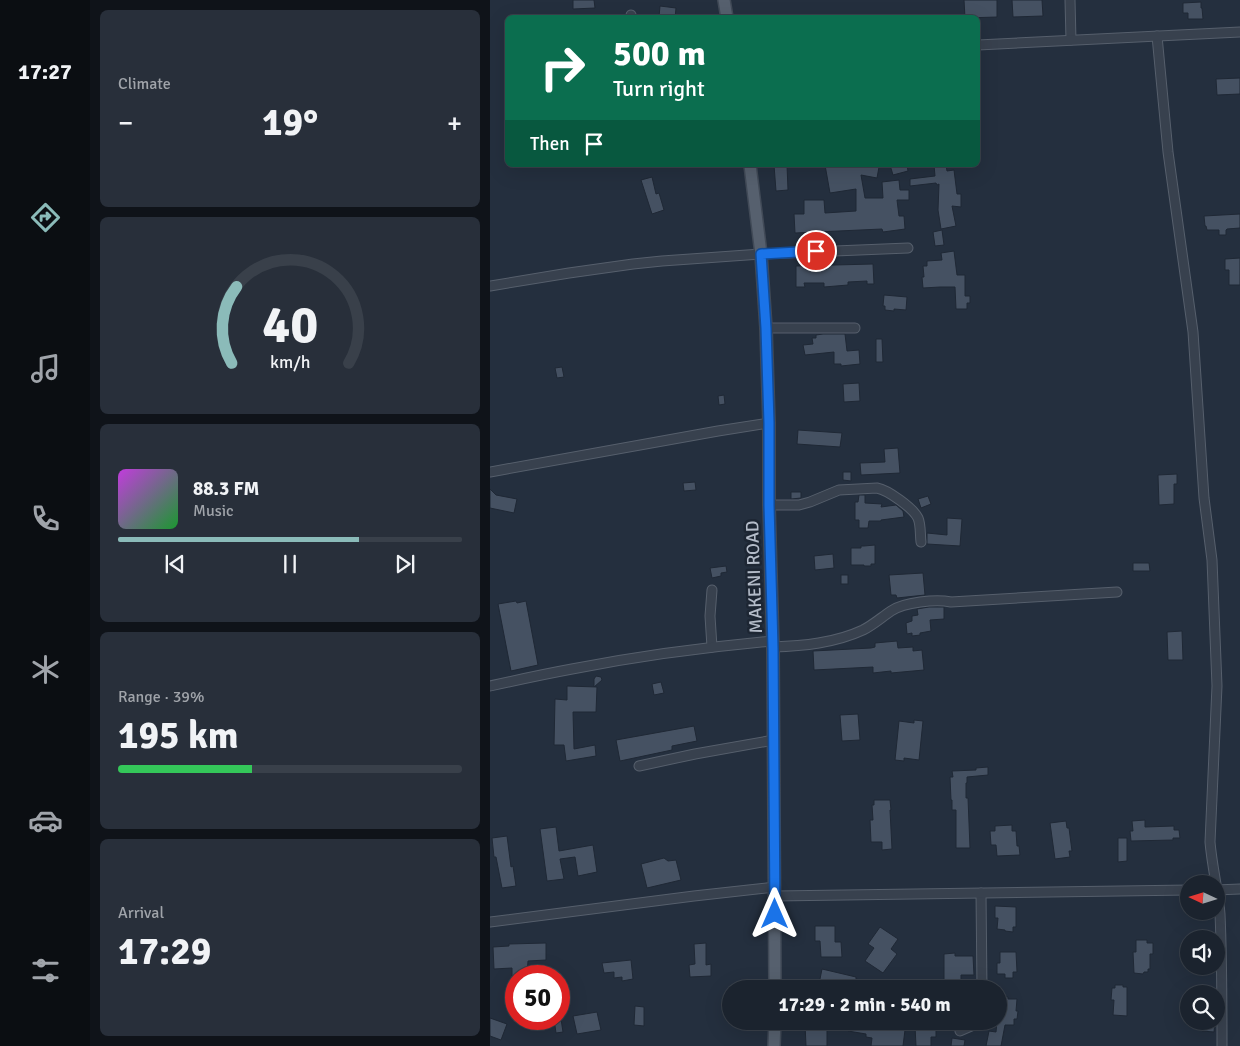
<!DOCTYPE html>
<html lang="en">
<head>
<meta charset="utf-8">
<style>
	:root { --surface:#1b232e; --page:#282f3a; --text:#f1f3f6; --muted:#a0a4aa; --line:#39404a; --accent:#8bbbb9 }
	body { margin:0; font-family:Signika,sans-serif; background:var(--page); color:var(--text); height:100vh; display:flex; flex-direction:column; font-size:19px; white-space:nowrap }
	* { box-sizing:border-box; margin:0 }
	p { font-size:16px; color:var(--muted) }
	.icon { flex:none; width:28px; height:28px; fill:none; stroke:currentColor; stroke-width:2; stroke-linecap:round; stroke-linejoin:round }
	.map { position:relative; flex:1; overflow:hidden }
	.sheet { display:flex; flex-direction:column; gap:10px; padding:10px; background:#0f1319; width:400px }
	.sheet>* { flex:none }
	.top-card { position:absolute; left:15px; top:15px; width:475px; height:152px; border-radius:8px; box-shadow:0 5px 20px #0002,0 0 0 1px var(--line); background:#0b6e4f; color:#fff; overflow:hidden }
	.needle { width:32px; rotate:274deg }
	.controls { position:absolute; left:690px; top:875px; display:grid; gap:10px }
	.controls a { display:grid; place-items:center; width:45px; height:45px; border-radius:50%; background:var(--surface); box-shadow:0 5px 20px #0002,0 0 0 1px var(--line); font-size:25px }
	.speed { position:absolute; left:15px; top:965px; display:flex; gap:10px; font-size:25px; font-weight:700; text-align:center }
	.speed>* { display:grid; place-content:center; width:65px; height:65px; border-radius:50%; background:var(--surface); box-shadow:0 5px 20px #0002,0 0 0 1px var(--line); line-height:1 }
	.speed .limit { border:8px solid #d22; background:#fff; color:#111 }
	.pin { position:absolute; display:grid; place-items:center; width:42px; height:42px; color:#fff; margin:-21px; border:2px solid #fff; border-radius:50%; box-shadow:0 1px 5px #0007 }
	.me { position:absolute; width:55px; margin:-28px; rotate:0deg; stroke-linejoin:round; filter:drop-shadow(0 0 4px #0008) }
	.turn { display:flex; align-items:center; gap:18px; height:105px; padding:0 25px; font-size:22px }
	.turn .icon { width:65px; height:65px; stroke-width:2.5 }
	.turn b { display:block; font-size:35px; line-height:42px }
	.then { display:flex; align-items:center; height:48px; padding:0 25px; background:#0003; gap:10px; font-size:19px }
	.big { font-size:38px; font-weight:700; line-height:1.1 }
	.sheet .tile { flex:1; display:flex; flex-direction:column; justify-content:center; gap:8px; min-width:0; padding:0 18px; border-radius:8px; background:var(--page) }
	.sheet .dial { align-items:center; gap:0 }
	.dial svg { height:130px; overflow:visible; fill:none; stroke:var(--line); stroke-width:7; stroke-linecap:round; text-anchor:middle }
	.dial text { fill:var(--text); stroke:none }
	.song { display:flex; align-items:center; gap:15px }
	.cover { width:60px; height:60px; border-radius:8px; background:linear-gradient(135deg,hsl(290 70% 55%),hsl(130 70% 35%)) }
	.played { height:5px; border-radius:2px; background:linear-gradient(90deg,var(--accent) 70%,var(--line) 70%) }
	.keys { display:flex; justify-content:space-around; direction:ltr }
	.heat { display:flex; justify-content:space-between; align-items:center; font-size:28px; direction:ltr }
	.charge { height:8px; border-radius:4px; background:linear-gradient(90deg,#34c759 39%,var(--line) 0) }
	.trip { position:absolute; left:232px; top:980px; width:285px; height:50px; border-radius:25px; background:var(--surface); box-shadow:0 5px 20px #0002,0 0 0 1px var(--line); font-weight:700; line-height:50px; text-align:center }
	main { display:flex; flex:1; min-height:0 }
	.tabs { display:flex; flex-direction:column; width:90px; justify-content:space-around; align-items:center; background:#0b0e12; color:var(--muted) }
	.tabs .icon { width:35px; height:35px }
	.tabs .current { color:var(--accent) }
	.tabs b { font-size:22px; color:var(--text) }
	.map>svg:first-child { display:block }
	.building { fill:#455162; stroke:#1f2835 }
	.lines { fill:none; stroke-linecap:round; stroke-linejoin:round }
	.minor-casing { stroke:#565f6c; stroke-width:11 }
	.major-casing { stroke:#414a57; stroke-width:14 }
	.minor { stroke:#38414e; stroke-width:9 }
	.major { stroke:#56606e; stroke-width:11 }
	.route-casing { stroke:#114b97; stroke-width:12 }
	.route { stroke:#1a73e8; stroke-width:9 }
	.labels { text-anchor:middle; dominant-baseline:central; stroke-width:5; stroke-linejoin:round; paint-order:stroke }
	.street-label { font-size:18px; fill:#b4bcc9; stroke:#1d2633 }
</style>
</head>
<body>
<main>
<nav class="tabs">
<b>17:27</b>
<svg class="icon current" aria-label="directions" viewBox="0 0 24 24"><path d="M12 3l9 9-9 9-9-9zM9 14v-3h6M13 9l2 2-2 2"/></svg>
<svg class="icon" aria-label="music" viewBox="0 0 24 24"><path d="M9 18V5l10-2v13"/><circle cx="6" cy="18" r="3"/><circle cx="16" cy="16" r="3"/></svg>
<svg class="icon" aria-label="phone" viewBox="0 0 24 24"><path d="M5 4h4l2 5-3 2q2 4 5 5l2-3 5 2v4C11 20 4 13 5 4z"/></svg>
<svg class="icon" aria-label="climate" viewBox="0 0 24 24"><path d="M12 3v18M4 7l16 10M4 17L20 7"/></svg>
<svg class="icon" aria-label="car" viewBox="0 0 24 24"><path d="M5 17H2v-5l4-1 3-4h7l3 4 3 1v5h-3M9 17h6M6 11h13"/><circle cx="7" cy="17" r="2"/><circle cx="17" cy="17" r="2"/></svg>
<svg class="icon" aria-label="filters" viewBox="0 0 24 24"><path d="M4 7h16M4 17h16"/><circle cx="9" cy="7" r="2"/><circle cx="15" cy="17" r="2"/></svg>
</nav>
<section class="sheet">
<div class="tile"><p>Climate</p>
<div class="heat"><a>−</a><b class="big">19°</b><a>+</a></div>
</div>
<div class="tile dial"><svg viewBox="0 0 100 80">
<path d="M14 69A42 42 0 1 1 86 69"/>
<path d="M14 69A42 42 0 0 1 17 22" stroke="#8bbbb9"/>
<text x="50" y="56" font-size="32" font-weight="700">40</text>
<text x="50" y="72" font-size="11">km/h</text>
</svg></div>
<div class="tile">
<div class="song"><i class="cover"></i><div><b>88.3 FM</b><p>Music</p></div></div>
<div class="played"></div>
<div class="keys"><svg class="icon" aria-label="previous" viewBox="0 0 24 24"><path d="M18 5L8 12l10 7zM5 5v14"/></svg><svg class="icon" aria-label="pause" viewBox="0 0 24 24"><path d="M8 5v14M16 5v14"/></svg><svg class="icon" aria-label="next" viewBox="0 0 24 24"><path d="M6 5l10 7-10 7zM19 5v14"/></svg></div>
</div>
<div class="tile"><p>Range · 39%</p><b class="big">195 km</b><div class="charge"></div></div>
<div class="tile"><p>Arrival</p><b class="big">17:29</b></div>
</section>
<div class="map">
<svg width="750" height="1046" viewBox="0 0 750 1046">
	<rect width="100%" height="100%" fill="#242f3e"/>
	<g class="building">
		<path d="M83,0h21l1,8 -22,1z"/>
		<path d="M474,0h33v17l-32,1z"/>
		<path d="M522,0h30l1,16 -30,1z"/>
		<path d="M711,2v6h1l1,11h-15v-6h-5v-10z"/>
		<path d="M170,6l16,2 -1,10 -16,-1z"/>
		<path d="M750,78v16l-23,1 -1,-16z"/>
		<path d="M284,165h13l1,25 -12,1z"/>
		<path d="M335,165h41l13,2 -2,11 -16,-3 4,23h18l-1,-16 17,-2 1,10h9v10h-12l2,16h5l1,13 -22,3 -1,-3 -87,4 -1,-19h10v-14h20l1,13 31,-2v-22l-26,4z"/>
		<path d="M400,165h17l1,6 -15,4z"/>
		<path d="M444,165h12l1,6 7,-1 3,24h4v13l-9,-1 4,20 -15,3 -3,-19 1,-26 -2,1 -1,-2 -26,3v-7l25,-3z"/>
		<path d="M162,177l4,17 3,-1 5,17 -12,4 -11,-34z"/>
		<path d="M750,214v14l-13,1 -1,1v5h-7v-5h-12l-1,-4h-1l-1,-10z"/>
		<path d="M452,230l2,15 -9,1 -2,-14z"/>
		<path d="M464,251l3,24h8v21h5v7h-3v6h-11l-1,-22h-15l-17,1 -1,-11h2l-1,-11h4v-5l15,-1 -1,-7z"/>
		<path d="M750,258v27h-11v-15h-4v-11z"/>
		<path d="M383,264l1,20h-7v-3l-19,1v3l-24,2v-4h-20l1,4h-9v-21z"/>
		<path d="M394,295l23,2 -1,13 -12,-1v2l-9,-1v-4h-2z"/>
		<path d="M333,334h22l2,17 12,-1 1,14 -19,2v-2h-7v-12l-29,3 -2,-10 10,-1 -1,-6h4v-3z"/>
		<path d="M386,339h6l1,23h-7z"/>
		<path d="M72,367l2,10 -7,1 -2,-10z"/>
		<path d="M369,383l1,18 -16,1 -1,-18z"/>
		<path d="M234,395l1,9 -6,1 -1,-9z"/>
		<path d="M308,430l44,3 -2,14 -43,-3z"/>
		<path d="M408,448l2,25 -39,2 -1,-12 25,-1 -1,-13z"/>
		<path d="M353,472h8v9l-8,-1z"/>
		<path d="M687,474v10h-3v20l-15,1 -1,-30z"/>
		<path d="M205,482l1,8 -12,1 -1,-8z"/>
		<path d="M0,489l6,6 21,4 -3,14 -24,-5z"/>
		<path d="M301,492h10v6l-10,1z"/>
		<path d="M369,495h6v8l17,1 -1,3 15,-2 7,6 1,6 -23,3v1h-12l-1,7h-9v-8h-4v-18h3z"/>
		<path d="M438,496l3,8 -10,4 -3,-9z"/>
		<path d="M457,518l15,1 -2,27 -33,-2v-11l20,2z"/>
		<path d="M385,545v19h-4v2h-7v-1h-13v-17h10v-2h3z"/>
		<path d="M343,554l1,14 -19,2 -1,-14z"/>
		<path d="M643,563h16l1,8h-17z"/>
		<path d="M236,566l1,6 -6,1v3l-9,2 -2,-10z"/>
		<path d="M433,573l2,22 -28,3 -1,-3h-5l-2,-20z"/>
		<rect x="351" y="575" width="7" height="9"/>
		<path d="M26,601l1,2 9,-2 12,64 -27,6 -13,-67z"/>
		<path d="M439,607h15v12l-14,1 1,11 -11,2v2l-8,1v-3l-5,1 -1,-11 6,-2v-5l6,-1 -1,-6z"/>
		<path d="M692,631l1,29h-15l-1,-28z"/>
		<path d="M407,641l1,7 15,-1v4l9,-1 2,20 -33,3v-2l-18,2v-6l-59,3 -1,-19 58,-3 4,-1v-4z"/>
		<path d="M106,676l5,1 1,3 -8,7v-8z"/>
		<path d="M171,682l3,11 -10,2 -2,-11z"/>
		<path d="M77,686l30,1 -1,25h-23l1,37 21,-4 1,11 -30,5 -2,-16h-10l1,-46 12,1z"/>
		<path d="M368,714l2,26 -18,1 -2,-26z"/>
		<path d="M424,720l9,1 -4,39 -15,-2v3l-9,-1 4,-39 15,2z"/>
		<path d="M204,726l3,15 -25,5v4l-52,11 -4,-21z"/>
		<path d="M498,767v8l-21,2v6h-1v15h2l2,50h-14v-38h-4v-10h-1l-1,-23h3l-1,-6 24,-1v-2z"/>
		<path d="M384,800h16l1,10h-1l2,39 -10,1v-8h-11l-1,-22h3l-1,-15h2z"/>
		<path d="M655,820v7l29,-1v4h5l1,8h-7v2l-42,1 -1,-10h3l-1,-10z"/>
		<path d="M576,821l1,7h2l3,23h-3l1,6 -15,2 -5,-36z"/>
		<path d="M522,825v6h4l1,15h2l1,9 -23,1 -1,-11h-5l-1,-14h5v-5z"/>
		<path d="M66,827l3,24 34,-6 4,27 -19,4 -3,-19 -15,2 4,20 -17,2 -7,-52z"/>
		<path d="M17,836l4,31 2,-1 3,20 -14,2 -6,-31h-2l-2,-19z"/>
		<path d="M628,838h9v23l-9,1z"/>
		<path d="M174,858l4,3 8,-1 5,20 -34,8 -6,-24z"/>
		<path d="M505,906l21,1v20h-3v5l-8,-1v-1l-8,-1 1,-11h-3z"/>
		<path d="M325,926h20v16h6l1,15h-21l-1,-16h-5z"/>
		<path d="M390,927l18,12 -7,10 6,5 -14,19 -18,-12 9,-13 -6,-4z"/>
		<path d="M646,940h11v3h6v11h-3v15h-2v3h-4l-1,2 -9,-1 -1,-21h3z"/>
		<path d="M56,943v17l-18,1 -1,15h-15v-8l-18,1 -1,-22 16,-1v-2z"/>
		<path d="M216,943v22l5,-1v12l-21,1 -1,-12 6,-1 -1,-20z"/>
		<path d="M510,952h16l1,20h-4v6h-8v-4h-8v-11h3z"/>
		<path d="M465,953v3h18l1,19h-13v5h-17v-26z"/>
		<path d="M141,960l2,19 -11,2v-4l-8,1v-6l-10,1 -2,-10z"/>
		<path d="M332,969l34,8v2l28,7 -1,3h-65z"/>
		<path d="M625,985h8v2h4v29l-14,-1 1,-15h-3l1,-12h3z"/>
		<path d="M511,996l7,1v2h9l-1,12h2l-1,8h-3v6h-9l-4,21h-15l3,-15 7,1 1,-11h2v-12h2z"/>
		<path d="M145,1006l9,1v19l-10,-1z"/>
		<path d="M107,1012l4,18 -24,4 -4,-18z"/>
		<path d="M0,1018l17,6 -6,16 -11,-4z"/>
		<path d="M64,1019h7l2,13 -7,1z"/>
		<path d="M341,1021h69l6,1 -3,24h-32l1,-8 -6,-1v-3l-18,-3 1,-3 -18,-3z"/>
		<path d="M713,1021h12l-1,11 -12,-1z"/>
		<path d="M315,1024l22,6v16h-21z"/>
		<path d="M446,1025v12h-5v9h-15l-1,-20z"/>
		<path d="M462,1038l13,2 -1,6h-13z"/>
	</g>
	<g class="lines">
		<g class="minor-casing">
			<g id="minor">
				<path d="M580,0l1,40"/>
				<path d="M141,15l1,3"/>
				<path d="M667,36l11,116 25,180 11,166 8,62 5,126 -7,156c2,24 8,48 10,72 2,44 2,88 2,132"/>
				<path d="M488,45l262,-13"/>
				<path d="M0,286l79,-13 64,-9 29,-3 99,-7 147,-6"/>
				<path d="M276,328h89"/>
				<path d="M0,472l228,-41 51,-8"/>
				<path d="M279,505h30l11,-3 29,-12 38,-2c11,2 36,20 41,30 3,7 2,17 3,24"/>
				<path d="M222,590l-2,26 2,31"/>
				<path d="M283,647c30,-1 62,-4 90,-17 10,-5 19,-13 28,-19 13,-9 45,-12 60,-9l166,-10"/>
				<path d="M0,686c27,-6 55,-12 82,-17 67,-13 134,-22 201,-28"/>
				<path d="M149,766l56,-12 79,-14"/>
				<path d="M726,890l24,-1"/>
				<path d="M491,893l1,96"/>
				<path d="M285,896l414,-6"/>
				<path d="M0,922l204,-26 81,-9"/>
				<path d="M470,1031l16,-7 3,-3"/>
			</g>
		</g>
		<g class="major-casing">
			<g id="major">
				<path d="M234,0l3,18"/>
				<path d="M260,165l11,89 5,74 3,95v82l4,142 2,342"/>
				<path d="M284,1046l1,-25"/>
			</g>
		</g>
		<use href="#minor" class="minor"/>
		<use href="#major" class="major"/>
	</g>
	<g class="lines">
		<g class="route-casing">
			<path id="route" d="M285,914l-2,-266 -4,-143v-82l-3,-95 -5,-74 55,-3"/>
		</g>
		<use href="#route" class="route"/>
	</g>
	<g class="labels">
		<g class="street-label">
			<text transform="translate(264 577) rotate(-92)">MAKENI ROAD</text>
		</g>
	</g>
</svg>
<div class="controls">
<a><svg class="needle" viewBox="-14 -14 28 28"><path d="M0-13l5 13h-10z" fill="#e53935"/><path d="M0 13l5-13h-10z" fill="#a0a4aa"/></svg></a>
<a><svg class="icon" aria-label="sound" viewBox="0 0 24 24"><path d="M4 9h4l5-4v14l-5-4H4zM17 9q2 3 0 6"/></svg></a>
<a><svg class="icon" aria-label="search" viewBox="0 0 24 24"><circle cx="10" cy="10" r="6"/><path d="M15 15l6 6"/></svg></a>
</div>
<div class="speed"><div class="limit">50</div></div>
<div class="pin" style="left:326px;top:251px;background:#d93025"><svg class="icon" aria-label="arrive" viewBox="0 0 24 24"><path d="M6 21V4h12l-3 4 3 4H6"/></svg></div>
<svg class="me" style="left:285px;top:914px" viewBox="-20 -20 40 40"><path d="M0-17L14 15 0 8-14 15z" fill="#1a73e8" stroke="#fff" stroke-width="4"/></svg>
<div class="trip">17:29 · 2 min · 540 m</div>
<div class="top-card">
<div class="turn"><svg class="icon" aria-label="right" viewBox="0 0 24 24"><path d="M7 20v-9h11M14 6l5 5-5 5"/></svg><div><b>500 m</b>Turn right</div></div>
<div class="then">Then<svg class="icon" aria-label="arrive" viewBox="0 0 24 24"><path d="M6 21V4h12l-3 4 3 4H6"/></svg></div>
</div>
</div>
</main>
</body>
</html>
